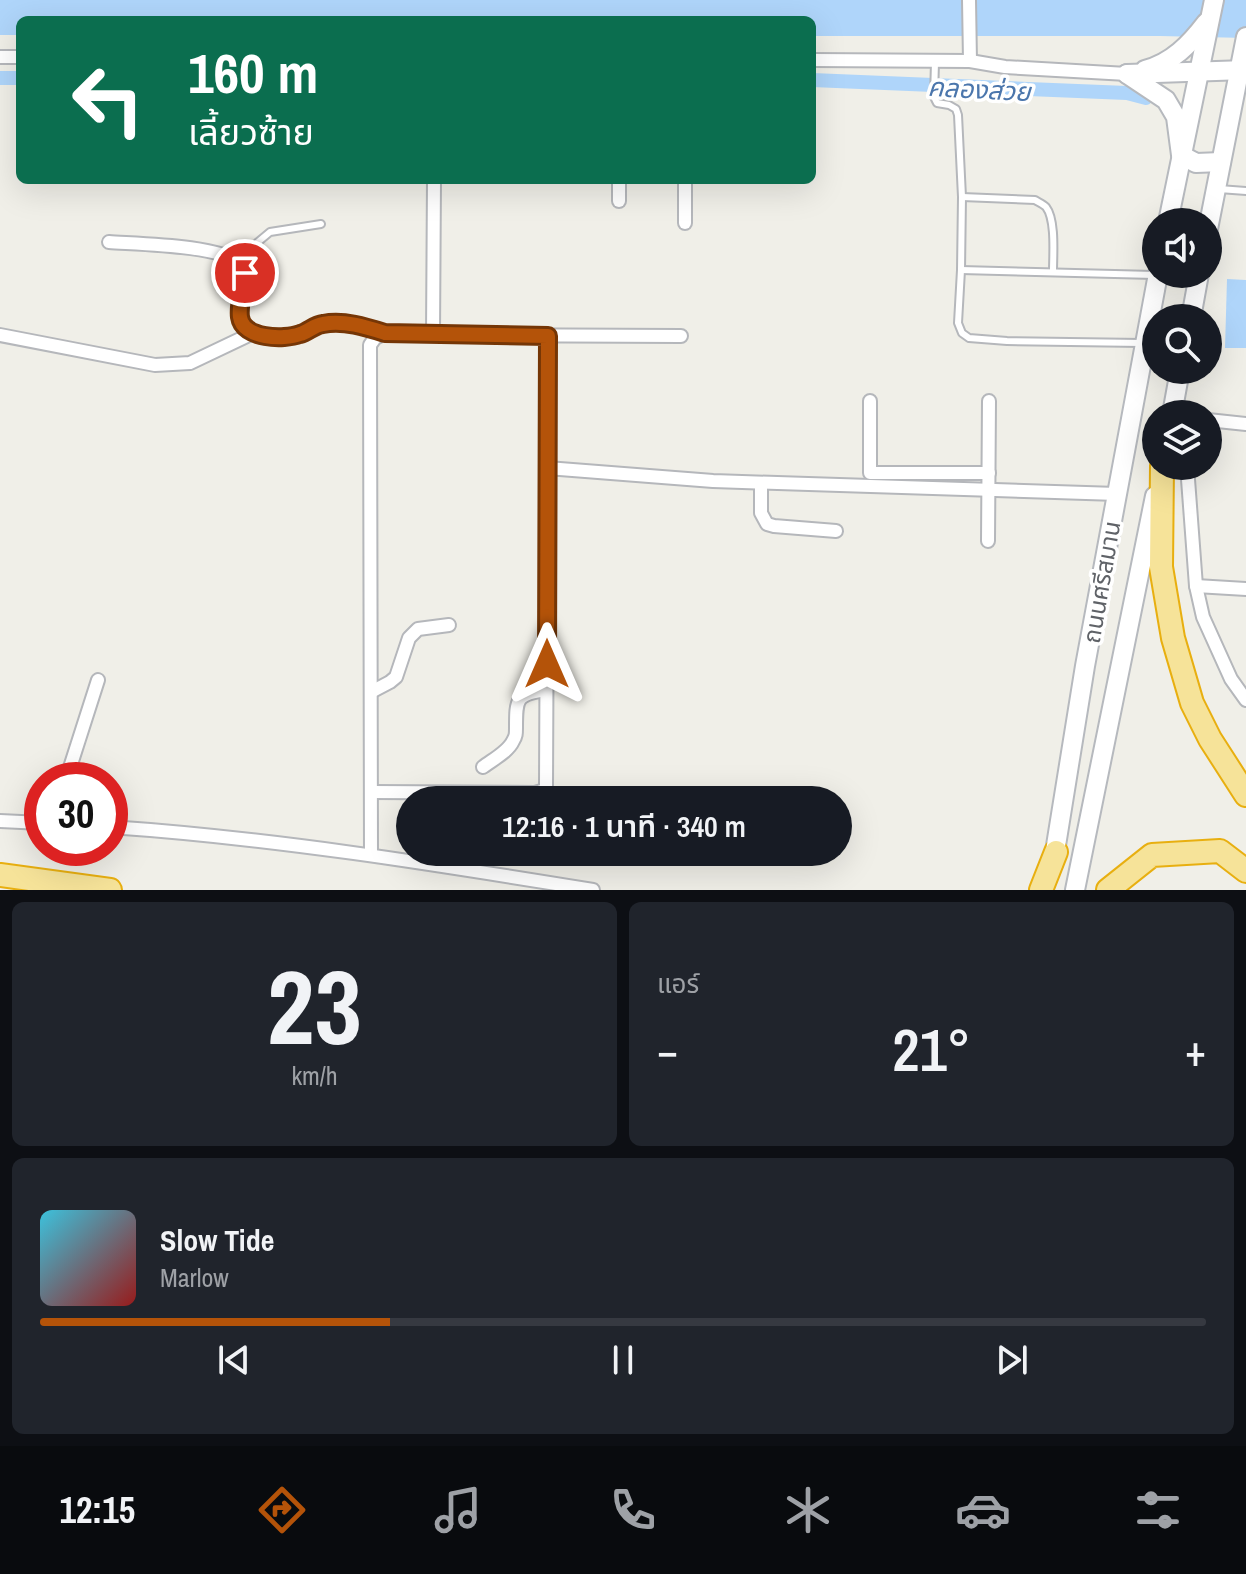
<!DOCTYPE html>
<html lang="th">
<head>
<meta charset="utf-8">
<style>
	:root { --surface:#171b24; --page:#20242c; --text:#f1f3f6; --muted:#9ea1a6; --line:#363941; --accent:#b45309 }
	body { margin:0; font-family:"Archivo Narrow","Noto Sans Thai",sans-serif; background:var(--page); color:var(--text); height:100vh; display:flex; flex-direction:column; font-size:30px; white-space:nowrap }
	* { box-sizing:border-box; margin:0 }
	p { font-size:26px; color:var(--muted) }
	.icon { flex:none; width:44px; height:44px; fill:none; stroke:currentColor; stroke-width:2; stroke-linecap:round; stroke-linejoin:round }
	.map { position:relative; height:890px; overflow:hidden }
	.sheet { display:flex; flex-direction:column; gap:12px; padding:12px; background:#0d0f14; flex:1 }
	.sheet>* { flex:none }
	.top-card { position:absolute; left:16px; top:16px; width:800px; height:168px; border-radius:12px; box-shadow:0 8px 32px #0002; background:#0b6e4f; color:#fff; overflow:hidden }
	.buttons { position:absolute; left:1142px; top:208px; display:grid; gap:16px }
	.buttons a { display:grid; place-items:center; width:80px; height:80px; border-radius:50%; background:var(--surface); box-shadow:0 8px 32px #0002; font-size:40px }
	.speed { position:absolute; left:24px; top:762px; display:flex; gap:16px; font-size:40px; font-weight:700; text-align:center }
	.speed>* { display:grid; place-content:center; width:104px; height:104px; border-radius:50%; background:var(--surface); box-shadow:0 8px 32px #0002; line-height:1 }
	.speed .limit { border:12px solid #d22; background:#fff; color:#111 }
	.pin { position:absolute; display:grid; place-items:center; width:68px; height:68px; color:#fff; margin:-34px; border:4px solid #fff; border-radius:50%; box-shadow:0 2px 8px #0007 }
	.me { position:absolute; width:88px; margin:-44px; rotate:0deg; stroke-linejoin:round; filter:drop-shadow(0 0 6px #0008) }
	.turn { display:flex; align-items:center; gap:28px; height:168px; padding:0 40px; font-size:36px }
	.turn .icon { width:104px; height:104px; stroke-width:2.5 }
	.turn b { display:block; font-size:56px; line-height:68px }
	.big { font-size:60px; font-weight:600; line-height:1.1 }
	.sheet .widget { flex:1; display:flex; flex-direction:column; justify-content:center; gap:12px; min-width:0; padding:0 28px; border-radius:12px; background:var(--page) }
	.sheet .dial { align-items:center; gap:0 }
	.dial b { font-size:104px; line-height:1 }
	.song { display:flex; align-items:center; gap:24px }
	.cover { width:96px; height:96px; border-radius:12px; background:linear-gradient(135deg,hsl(190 70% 55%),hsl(0 70% 35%)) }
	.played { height:8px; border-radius:4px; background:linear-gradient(90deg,var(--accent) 30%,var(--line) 30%) }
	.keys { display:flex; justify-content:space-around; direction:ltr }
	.heat { display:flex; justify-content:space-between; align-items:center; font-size:44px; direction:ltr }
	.sheet .tiles { flex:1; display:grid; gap:12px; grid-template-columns:1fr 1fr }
	.widget:last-child { grid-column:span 2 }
	.trip { position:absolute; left:396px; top:786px; width:456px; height:80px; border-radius:40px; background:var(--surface); box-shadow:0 8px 32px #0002; font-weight:600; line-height:80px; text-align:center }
	.menu { display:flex; height:128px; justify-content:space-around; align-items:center; background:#090b0e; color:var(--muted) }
	.menu .icon { width:56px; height:56px }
	.menu .on { color:var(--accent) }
	.menu b { font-size:36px; color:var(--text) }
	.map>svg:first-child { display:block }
	.water { fill:#afd5fa }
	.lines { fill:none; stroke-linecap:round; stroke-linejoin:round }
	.canal { stroke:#afd5fa; stroke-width:14 }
	.lane-casing { stroke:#b5b7bb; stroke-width:10 }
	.street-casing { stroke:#b5b7bb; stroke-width:16 }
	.secondary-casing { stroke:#b6b9be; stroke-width:22 }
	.highway-casing { stroke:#e8af10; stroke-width:26 }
	.lane { stroke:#fff; stroke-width:6 }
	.street { stroke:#fff; stroke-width:12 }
	.secondary { stroke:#fff; stroke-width:18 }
	.highway { stroke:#f6e399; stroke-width:22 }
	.route-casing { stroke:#753606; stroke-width:20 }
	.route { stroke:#b45309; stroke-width:14 }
	.labels { text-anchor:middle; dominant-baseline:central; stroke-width:7; stroke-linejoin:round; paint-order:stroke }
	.street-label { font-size:24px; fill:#5f6267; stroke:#fff }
	.water-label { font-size:26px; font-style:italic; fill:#4b76ac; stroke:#fff }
</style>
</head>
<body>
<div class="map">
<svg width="1246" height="890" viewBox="0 0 1246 890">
	<rect width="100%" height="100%" fill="#f0efe8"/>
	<g class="water">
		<path d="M0,0h1246v38l-86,-2h-348v-16h-792v15h-20z"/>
		<path d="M1227,279l19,1v68h-21z"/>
	</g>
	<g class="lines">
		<g class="canal">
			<path d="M0,78h20"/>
			<path d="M812,80l315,13 19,5"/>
		</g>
		<g class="lane-casing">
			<g id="lane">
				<path d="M935,62l-1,35 3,6 12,2 7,4 2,6 4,82 -1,73 -3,53 4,10 7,5 38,3 135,2"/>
				<path d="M1219,189l27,2"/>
				<path d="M962,197l73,3c3,2 8,4 11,7 10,13 7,48 7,64"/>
				<path d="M240,264l18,-22 12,-10 51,-8"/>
				<path d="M961,270l193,5"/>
			</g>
		</g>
		<g class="street-casing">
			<g id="street">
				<path d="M969,0l1,61"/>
				<path d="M0,57h20"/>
				<path d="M812,60l158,1 35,6 122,7"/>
				<path d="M685,180v43"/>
				<path d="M619,201v-21"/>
				<path d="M109,242c26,2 114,3 131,22 19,21 -20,56 15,70 13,5 30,4 43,1 7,-2 14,-8 21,-11 21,-6 47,3 66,9"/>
				<path d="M0,335l155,30 35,-2 63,-30"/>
				<path d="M433,335l1,-155"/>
				<path d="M870,401v72h119"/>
				<path d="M1208,420l38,4"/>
				<path d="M1187,466l9,120 7,31 28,62 15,21"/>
				<path d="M547,468l166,13 404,13"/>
				<path d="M761,483v30l6,11 7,2 62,5"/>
				<path d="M988,541l1,-140"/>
				<path d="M1196,586l50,3"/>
				<path d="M371,692l19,-10 6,-5 13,-39 9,-9 31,-4"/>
				<path d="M483,767c9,-7 25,-15 30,-26 3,-5 3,-7 3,-13 0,-29 0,-34 30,-38"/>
				<path d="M66,780l32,-100"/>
				<path d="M371,792l164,1 10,-3 1,-4 2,-450"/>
				<path d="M0,821l42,2"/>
				<path d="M110,827c162,11 323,37 483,63"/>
				<path d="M371,854l-1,-509 5,-7 10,-5 48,2 248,1"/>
			</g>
		</g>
		<g class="secondary-casing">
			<g id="secondary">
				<path d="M1145,70c27,-7 45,-26 61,-47"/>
				<path d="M1127,74l39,26 10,17 5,38 15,8 25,-1"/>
				<path d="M1127,74l119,-4"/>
				<path d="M1168,222l46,-222"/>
				<path d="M1208,229l38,-192"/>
				<path d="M1191,318l8,-44"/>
				<path d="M1172,414l8,-44"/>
				<path d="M1053,864l32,-198 73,-392"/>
				<path d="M1075,890l80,-394"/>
			</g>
		</g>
		<g class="highway-casing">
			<g id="highway">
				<path d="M1162,466l-1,101 12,71 19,65 18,36 36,56"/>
				<path d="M0,875l110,15"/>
				<path d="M1041,890l15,-38"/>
				<path d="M1108,890l44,-35 68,-4 26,20"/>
			</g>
		</g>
		<use href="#lane" class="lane"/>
		<use href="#street" class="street"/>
		<use href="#secondary" class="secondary"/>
		<use href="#highway" class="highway"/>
	</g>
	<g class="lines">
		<g class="route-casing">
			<path id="route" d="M245,273c0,14 -7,30 -5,44 3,22 44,23 60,17 8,-2 14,-9 23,-10 21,-4 43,3 62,9l163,3 -1,328"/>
		</g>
		<use href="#route" class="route"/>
	</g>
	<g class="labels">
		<g class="street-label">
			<text transform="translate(1101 582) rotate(-80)">ถนนศรีสมาน</text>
		</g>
		<g class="water-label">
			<text transform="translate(979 89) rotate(3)">คลองส่วย</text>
		</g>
	</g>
</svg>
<div class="buttons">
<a><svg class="icon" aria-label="sound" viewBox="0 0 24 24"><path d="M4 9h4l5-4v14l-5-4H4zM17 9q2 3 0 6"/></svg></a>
<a><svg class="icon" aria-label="search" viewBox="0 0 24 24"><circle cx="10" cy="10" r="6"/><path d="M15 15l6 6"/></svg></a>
<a><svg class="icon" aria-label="layers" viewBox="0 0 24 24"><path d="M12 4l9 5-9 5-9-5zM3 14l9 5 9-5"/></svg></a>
</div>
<div class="speed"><div class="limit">30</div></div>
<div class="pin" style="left:245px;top:273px;background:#d93025"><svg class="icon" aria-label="arrive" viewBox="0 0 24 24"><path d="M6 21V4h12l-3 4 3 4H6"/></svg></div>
<svg class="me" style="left:547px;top:664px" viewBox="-20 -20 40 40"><path d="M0-17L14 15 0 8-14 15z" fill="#b45309" stroke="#fff" stroke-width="4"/></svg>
<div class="trip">12:16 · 1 นาที · 340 m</div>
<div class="top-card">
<div class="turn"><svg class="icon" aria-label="left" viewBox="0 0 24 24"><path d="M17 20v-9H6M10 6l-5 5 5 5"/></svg><div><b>160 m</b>เลี้ยวซ้าย</div></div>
</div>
</div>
<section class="sheet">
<div class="tiles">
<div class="widget dial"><b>23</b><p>km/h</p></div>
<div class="widget"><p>แอร์</p>
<div class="heat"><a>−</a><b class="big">21°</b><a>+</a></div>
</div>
<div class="widget">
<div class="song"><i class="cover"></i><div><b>Slow Tide</b><p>Marlow</p></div></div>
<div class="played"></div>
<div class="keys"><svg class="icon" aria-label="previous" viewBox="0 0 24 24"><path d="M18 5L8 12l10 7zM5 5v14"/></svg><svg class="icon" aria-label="pause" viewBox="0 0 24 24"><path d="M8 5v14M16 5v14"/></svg><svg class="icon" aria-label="next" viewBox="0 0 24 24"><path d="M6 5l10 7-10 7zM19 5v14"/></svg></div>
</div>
</div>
</section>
<nav class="menu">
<b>12:15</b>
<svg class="icon on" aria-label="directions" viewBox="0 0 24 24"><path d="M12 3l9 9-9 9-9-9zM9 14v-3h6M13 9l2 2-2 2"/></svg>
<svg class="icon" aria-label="music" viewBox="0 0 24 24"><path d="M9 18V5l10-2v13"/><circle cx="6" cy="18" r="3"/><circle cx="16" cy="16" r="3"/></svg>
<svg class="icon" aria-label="phone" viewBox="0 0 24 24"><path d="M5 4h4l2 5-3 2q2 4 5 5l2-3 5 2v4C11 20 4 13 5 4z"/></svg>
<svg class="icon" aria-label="climate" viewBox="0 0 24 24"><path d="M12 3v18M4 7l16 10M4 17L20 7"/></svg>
<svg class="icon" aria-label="car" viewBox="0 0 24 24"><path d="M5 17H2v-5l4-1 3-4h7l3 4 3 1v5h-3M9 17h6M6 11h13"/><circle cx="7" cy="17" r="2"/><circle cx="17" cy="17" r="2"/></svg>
<svg class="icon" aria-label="filters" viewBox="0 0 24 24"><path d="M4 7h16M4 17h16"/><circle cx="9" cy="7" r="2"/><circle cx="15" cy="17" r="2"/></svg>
</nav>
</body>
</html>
